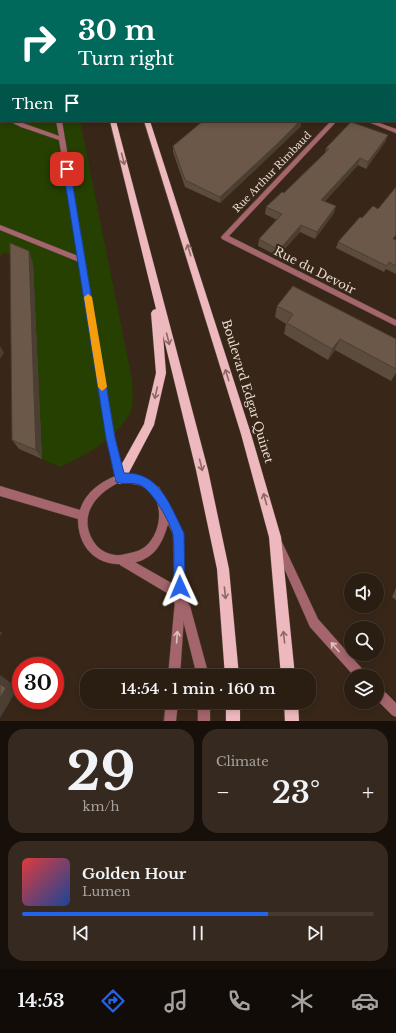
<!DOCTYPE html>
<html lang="en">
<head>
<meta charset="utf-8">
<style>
	:root { --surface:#2a1d12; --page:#362a20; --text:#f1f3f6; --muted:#a5a29f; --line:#463b32; --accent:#2563eb }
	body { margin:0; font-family:"Libre Baskerville",serif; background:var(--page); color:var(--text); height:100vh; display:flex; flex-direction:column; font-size:15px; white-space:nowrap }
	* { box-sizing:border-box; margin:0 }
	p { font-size:13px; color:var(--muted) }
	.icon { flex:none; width:22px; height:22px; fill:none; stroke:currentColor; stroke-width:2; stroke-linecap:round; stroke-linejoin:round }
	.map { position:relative; height:721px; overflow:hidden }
	.sheet { display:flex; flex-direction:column; gap:8px; padding:8px; background:#17100a; flex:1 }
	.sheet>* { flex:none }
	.banner { position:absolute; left:0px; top:0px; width:396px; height:122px; box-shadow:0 2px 6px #0003,0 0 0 1px var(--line); background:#00695c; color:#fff; overflow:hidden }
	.fabs { position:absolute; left:344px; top:573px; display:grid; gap:8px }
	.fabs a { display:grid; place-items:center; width:40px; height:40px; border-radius:50%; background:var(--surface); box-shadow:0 2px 6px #0003,0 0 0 1px var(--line); font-size:20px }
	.speed { position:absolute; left:12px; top:657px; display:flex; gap:8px; font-size:20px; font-weight:700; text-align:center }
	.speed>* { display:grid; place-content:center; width:52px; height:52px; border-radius:50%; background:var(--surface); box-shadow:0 2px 6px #0003,0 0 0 1px var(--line); line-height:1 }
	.speed .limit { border:6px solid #d22; background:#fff; color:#111 }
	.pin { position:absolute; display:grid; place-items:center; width:34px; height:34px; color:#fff; margin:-17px; border-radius:8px; box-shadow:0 2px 6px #0006 }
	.me { position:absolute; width:44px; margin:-22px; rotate:359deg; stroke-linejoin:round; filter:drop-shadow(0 0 3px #0008) }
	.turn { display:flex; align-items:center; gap:14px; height:84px; padding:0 12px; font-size:18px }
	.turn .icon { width:52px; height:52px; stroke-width:2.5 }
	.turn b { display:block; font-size:28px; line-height:34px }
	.then { display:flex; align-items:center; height:38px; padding:0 12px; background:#0003; gap:8px; font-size:15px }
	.big { font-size:30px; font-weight:600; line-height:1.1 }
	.sheet .widget { flex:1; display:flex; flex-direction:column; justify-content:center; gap:6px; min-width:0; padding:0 14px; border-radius:16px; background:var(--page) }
	.sheet .dial { align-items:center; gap:0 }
	.dial b { font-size:52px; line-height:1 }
	.song { display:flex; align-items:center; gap:12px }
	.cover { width:48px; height:48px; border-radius:6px; background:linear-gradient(135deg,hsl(0 70% 55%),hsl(220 70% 35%)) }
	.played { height:4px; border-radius:2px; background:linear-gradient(90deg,var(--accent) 70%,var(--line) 70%) }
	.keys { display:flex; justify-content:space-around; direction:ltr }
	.heat { display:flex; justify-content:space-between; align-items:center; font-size:22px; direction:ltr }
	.sheet .tiles { flex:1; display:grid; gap:8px; grid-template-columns:1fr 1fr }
	.widget:last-child { grid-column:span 2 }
	.trip { position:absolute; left:80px; top:669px; width:236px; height:40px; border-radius:16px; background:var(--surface); box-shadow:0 2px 6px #0003,0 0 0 1px var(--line); font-weight:600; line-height:40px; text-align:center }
	.dock { display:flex; height:64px; justify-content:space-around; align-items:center; background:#110c07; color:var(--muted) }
	.dock .icon { width:28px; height:28px }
	.dock .current { color:var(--accent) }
	.dock b { font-size:18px; color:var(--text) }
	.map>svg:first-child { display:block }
	.green { fill:#264001 }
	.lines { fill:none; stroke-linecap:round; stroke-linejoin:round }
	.service-casing { stroke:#544436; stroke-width:1 }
	.minor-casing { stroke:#544436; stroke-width:1 }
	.primary-casing { stroke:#544436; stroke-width:1 }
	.service { fill:#a4656d; fill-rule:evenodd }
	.minor { fill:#a4656d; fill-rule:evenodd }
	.primary { fill:#eeb9be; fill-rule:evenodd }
	.wall { fill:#5c4c3e }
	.shaded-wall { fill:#4b3e32 }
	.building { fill:#6b5848; stroke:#4b3e32 }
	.oneway { stroke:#8a6963 }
	.oneway2 { stroke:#d9c3bd }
	.route { fill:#2563eb; stroke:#184099 }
	.slow { fill:#f59e0b }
	.labels { text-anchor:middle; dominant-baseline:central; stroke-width:4; stroke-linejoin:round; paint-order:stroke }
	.far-street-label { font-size:10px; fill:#e6dad1; stroke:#382718 }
	.street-label { font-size:12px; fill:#e6dad1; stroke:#382718 }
</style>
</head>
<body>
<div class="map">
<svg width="396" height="721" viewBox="0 0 396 721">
	<rect width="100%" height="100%" fill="#382718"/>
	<path class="green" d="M0,0h56l-55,1v120h79l52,259c0,8 2,23 -1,31 -15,29 -44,43 -71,56l-18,-8 -9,-196 -29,-11 -4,4z"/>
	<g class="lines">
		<g class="service-casing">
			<g id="service">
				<path d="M9,121h8l42,15 -3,-15h6l53,317 10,40 -2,3 -3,1 -3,-1 -2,-3 -8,-40 -28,-176 -79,-32v-5l78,31 -19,-116 -38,-13z"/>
				<path d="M124,556l51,29 15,21 19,70h-12l-16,-64 -14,-19 -47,-28 -1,-4 1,-4z"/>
				<rect x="198" y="702" width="12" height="19"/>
			</g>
		</g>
		<g class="minor-casing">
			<g id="minor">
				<path d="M331,121h6l-108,115 167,84v6l-174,-87 -1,-2z"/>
				<path d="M366,121h8l22,8v4z"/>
				<path d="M120,474l21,3 18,10 24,46 2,68 -5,75h-12l7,-75 -2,-67 -5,-10c-3,10 -6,19 -13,27 -7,8 -18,12 -28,13 -29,3 -49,-15 -49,-45l-78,-23v-10l80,24c6,-19 22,-29 40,-36zM120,482c6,1 13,2 19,3 26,8 25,45 7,61 -7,6 -16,7 -25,9 -9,1 -19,-3 -25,-10 -20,-27 -2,-51 24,-63z"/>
				<path d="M278,538l3,2 37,79 47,53 2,4h-13l-44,-49 -37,-84 2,-3z"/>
				<path d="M377,686l4,2 15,15v14l-4,-2 -15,-15z"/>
				<path d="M166,702h12l-2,19h-12z"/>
			</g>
		</g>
		<g class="primary-casing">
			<g id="primary">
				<rect x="80" y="0" width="6" height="1"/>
				<rect x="107" y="0" width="6" height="1"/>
				<path d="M110,121h6l92,349 21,99 10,107h-14l-8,-107 -21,-99 -33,-135 3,38 -12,52 -30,57 -4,2 -4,-2 -2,-4 30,-54 12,-51 -5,-60 2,-3 3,-1z"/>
				<path d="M144,121h6l101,313 30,103 14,139h-14l-12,-139 -28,-103z"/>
				<rect x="226" y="702" width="14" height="19"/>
				<path d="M284,702h14l1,19h-14z"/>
			</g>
		</g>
		<use href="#service" class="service"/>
		<use href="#minor" class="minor"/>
		<use href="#primary" class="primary"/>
	</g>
	<g class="wall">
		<path d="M396,0v55l-1,-1v-53z"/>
		<path d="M301,126l-27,26 -54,51 -35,-16 -12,-35v-6z"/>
		<path d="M388,135l-3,7 -19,27 -8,-4 -33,36 9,12 -19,26 -15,-7 -22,24 -20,-10 1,-7 18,-19 -12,-6 1,-7 18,-14 41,-40 1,-5z"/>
		<path d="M362,218l34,22v34l-10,-5 -2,3 -48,-24 2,-6z"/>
		<path d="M33,263l9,196 -23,-10 -7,-9z"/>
		<path d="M277,306l119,33v34l-5,8 -56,-31 -7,10 -44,-26 2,-10 -11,-7z"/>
		<path d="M396,588v12l-4,-3z"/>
	</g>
	<g class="shaded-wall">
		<path d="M9,0h6v1h-8z"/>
		<path d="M1,5v17l-1,1v-17z"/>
		<path d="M1,42v19h-1v-18z"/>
		<path d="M300,121h1v5l-27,26 -54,51v-6z"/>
		<path d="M388,135l-3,7 -19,27 2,-7z"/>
		<path d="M360,158l-2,7 -38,42 1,-7z"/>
		<path d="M336,206l-2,7 -19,26 2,-7z"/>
		<path d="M301,225l-1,7 -22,24 1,-6z"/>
		<path d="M29,251l4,12 9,196 -6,-9z"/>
		<path d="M340,339l-5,11 -7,10 4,-11z"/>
		<path d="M0,346l4,7 -4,6z"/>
		<path d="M0,631l2,2 -2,3z"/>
		<path d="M0,675l18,13 -18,30z"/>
	</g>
	<g class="building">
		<path d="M0,0h9l-2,1h-6v4l-1,1z"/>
		<path d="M166,0h126l4,1h-132z"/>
		<path d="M334,0h62v48h-1v-47h-62z"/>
		<path d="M0,21h1v21l-1,1z"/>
		<path d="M203,121h97l-25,25 -55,51 -35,-17 -12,-34z"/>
		<path d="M351,122l37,13 -20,27 -8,-4 -39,42 15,6 -19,26 -16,-7 -22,25 -20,-11 23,-25 -16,-7 16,-15 2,1 45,-44 -3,-1z"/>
		<path d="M396,187v48l-3,4 3,1v26l-7,-4 -2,4 -49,-24 22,-25 2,1 11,-12 5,3z"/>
		<path d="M10,243l19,8 7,199 -24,-10z"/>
		<path d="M293,286l103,53v30l-56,-30 -8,10 -45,-26 6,-9 -16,-8z"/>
		<path d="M0,684l6,4 -6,10z"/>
	</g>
	<defs><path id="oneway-shaft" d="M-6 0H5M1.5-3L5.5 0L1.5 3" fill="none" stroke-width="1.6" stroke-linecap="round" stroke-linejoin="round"/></defs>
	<g class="oneway">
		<use href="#oneway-shaft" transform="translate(123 159) rotate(76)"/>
		<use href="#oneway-shaft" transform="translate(189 250) rotate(-107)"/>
		<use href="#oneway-shaft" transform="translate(168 339) rotate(76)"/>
		<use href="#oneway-shaft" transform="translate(227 375) rotate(-107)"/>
		<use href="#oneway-shaft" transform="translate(156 393) rotate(103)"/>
		<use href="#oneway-shaft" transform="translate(201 465) rotate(76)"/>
		<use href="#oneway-shaft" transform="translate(265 499) rotate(-106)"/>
		<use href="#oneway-shaft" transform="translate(225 593) rotate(84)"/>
		<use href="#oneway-shaft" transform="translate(284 637) rotate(-96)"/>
	</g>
	<g class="oneway2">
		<use href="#oneway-shaft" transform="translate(177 637) rotate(-86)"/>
		<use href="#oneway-shaft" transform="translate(335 647) rotate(-131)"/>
	</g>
	<path class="route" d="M67,167l3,2 45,269 9,35c35,-1 45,30 58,56l2,4 1,54 -1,4 -4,2 -5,-2 -1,-4c-1,-17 1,-35 -1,-52 -2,-12 -21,-45 -33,-50 -8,-3 -16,0 -24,-3l-1,-4 -9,-40 -43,-269z"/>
	<path class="slow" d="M88,294l4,3 15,90 -5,4 -4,-4 -14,-90z"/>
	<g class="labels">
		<g class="far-street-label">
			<text transform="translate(272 172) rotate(-46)">Rue Arthur Rimbaud</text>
		</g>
		<g class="street-label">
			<text transform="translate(315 270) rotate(27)">Rue du Devoir</text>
			<text transform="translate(248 391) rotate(73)">Boulevard Edgar Quinet</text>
		</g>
	</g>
</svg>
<div class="fabs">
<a><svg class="icon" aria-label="sound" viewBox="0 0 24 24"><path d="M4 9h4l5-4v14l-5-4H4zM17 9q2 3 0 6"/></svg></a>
<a><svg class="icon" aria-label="search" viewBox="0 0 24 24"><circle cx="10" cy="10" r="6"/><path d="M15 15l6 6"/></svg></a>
<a><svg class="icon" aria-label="layers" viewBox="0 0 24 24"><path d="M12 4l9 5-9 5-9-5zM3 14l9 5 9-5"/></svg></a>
</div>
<div class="speed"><div class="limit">30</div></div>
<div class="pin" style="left:67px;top:169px;background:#d93025"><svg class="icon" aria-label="arrive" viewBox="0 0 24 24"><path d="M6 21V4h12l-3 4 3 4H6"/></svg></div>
<svg class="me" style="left:180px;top:587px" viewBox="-20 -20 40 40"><path d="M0-17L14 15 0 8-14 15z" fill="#2563eb" stroke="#fff" stroke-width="4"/></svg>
<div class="trip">14:54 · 1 min · 160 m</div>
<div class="banner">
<div class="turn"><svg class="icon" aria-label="right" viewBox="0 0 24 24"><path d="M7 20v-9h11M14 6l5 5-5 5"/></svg><div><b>30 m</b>Turn right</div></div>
<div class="then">Then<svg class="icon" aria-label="arrive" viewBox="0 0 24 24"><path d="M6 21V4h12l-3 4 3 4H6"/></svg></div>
</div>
</div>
<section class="sheet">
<div class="tiles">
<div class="widget dial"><b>29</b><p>km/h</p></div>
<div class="widget"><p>Climate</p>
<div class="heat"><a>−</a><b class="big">23°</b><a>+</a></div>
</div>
<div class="widget">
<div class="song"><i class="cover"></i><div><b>Golden Hour</b><p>Lumen</p></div></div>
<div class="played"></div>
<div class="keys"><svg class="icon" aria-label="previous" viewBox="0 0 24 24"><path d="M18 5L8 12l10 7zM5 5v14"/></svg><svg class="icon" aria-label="pause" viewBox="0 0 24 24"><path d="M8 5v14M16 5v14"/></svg><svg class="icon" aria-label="next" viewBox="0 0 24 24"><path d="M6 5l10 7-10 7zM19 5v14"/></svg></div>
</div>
</div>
</section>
<nav class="dock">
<b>14:53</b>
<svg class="icon current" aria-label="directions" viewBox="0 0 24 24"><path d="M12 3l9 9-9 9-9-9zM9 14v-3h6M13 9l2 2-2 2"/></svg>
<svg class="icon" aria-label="music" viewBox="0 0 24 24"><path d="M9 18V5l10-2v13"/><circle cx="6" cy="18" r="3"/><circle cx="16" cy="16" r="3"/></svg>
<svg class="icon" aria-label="phone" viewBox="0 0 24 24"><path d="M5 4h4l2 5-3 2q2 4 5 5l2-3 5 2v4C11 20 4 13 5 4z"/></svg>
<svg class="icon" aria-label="climate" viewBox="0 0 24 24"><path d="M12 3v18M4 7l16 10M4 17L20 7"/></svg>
<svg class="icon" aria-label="car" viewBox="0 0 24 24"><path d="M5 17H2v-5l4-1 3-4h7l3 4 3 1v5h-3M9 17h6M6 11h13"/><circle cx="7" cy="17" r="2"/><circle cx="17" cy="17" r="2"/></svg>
</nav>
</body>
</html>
